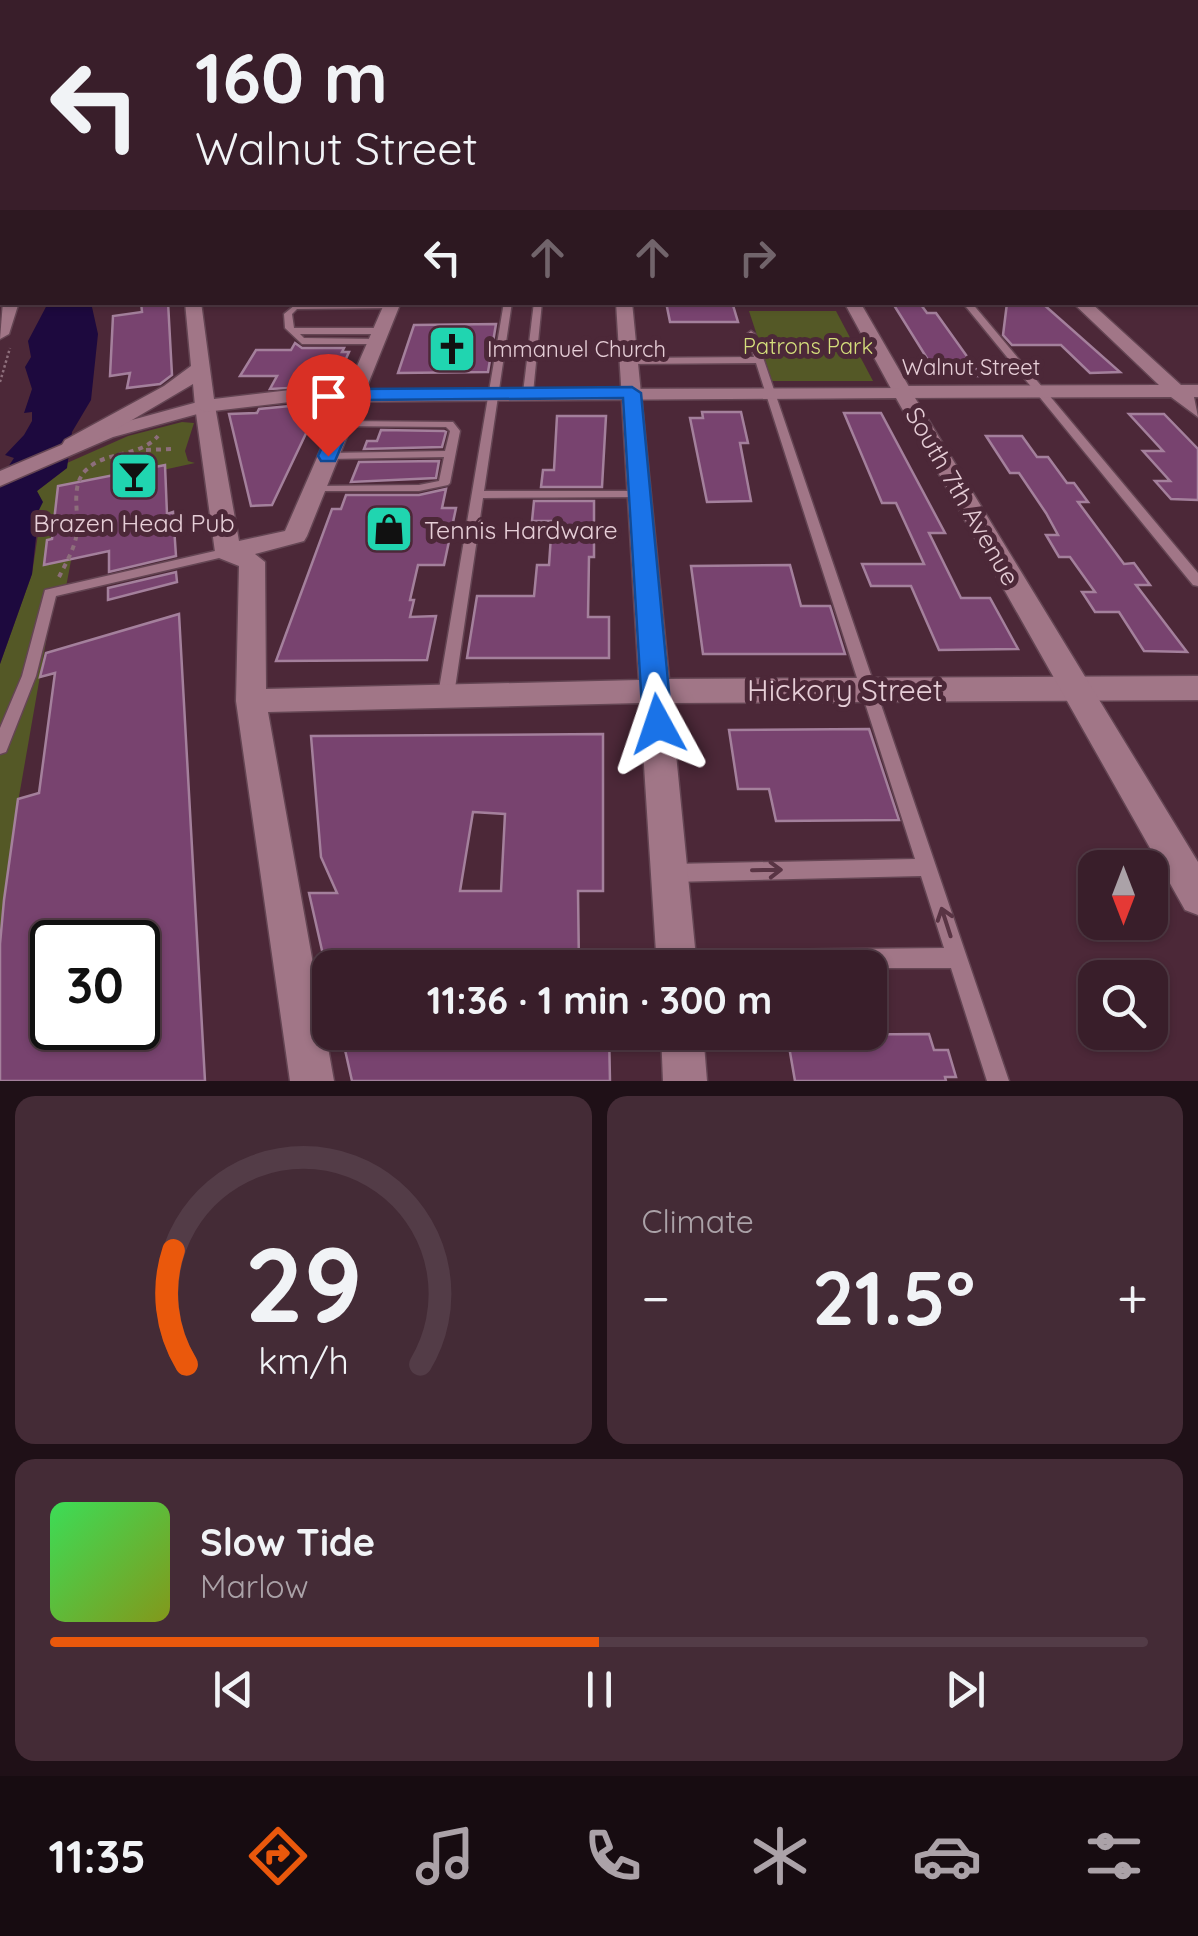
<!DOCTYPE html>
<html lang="en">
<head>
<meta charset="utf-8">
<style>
	:root { --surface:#391e2a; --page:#442b36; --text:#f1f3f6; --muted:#aba2a8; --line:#533c47; --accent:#ea580c }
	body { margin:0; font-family:Quicksand,sans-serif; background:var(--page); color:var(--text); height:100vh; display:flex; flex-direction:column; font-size:38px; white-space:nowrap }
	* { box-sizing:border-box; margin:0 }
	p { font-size:32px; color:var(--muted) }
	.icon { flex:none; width:55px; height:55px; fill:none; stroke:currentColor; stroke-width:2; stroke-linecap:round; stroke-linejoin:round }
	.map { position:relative; height:1081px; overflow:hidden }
	.panel { display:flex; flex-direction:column; gap:15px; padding:15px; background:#1f1017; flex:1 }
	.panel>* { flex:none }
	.guide { position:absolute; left:0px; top:0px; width:1200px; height:305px; box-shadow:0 2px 8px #0004,0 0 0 2px var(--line); background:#391e2a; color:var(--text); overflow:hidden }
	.needle { width:65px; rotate:180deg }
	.controls { position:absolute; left:1078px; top:850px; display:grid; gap:20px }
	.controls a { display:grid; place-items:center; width:90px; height:90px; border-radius:20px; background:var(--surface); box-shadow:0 2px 8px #0004,0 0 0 2px var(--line); font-size:50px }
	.speed { position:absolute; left:30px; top:920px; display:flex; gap:20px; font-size:50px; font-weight:700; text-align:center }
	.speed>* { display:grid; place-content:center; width:130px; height:130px; border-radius:50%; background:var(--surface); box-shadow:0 2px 8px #0004,0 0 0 2px var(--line); line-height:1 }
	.speed .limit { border:5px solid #111; border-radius:15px; background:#fff; color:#111 }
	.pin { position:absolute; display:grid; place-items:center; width:85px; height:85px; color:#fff; margin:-102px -42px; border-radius:50% 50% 50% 0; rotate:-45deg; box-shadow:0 0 10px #0007 }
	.pin .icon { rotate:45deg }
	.me { position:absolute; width:110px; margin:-55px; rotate:355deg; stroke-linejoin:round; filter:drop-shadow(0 0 8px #0008) }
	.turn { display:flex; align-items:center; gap:35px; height:210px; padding:0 30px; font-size:45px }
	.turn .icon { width:130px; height:130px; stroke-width:2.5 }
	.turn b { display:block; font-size:70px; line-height:85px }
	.lanes { display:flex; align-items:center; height:95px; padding:0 30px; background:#0003; justify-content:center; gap:50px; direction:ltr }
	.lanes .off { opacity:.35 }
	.big { font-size:75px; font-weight:800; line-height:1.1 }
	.panel .widget { flex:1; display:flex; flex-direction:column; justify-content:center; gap:15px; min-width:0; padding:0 35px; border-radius:20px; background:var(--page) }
	.panel .dial { align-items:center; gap:0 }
	.dial svg { height:260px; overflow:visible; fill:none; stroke:var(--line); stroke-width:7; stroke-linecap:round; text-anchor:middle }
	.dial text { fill:var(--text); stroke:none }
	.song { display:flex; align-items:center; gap:30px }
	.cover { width:120px; height:120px; border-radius:15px; background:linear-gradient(135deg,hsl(130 70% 55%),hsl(70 70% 35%)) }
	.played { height:10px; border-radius:5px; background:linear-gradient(90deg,var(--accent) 50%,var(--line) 50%) }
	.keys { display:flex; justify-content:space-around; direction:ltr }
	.heat { display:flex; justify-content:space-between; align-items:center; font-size:55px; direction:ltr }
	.panel .tiles { flex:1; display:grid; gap:15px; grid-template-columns:1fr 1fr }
	.widget:last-child { grid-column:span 2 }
	.trip { position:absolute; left:312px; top:950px; width:575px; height:100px; border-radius:20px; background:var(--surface); box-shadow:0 2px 8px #0004,0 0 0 2px var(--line); font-weight:800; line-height:100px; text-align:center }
	.tab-bar { display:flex; height:160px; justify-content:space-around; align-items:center; background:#170c11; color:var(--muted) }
	.tab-bar .icon { width:70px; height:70px }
	.tab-bar .on { color:var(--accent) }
	.tab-bar b { font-size:45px; color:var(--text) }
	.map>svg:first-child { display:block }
	.green { fill:#545826 }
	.water { fill:#1d093e }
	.building { fill:#78436f; stroke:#a4809c; stroke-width:2.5; fill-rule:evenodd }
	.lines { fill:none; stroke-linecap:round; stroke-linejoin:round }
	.service-casing { stroke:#644553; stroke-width:3 }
	.minor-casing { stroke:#644553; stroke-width:3 }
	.tertiary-casing { stroke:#644553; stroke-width:3 }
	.secondary-casing { stroke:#644553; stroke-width:3 }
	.path-far1 { stroke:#8d6e7b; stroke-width:2.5; stroke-dasharray:2.5 2.5; stroke-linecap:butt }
	.path { stroke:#8d6e7b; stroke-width:4; stroke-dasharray:5 5; stroke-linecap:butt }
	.service { fill:#a17687; fill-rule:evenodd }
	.minor { fill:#a17687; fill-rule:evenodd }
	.tertiary { fill:#a17687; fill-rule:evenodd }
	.secondary { fill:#a17687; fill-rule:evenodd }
	.oneway { stroke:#593444 }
	.route { fill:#1a73e8; stroke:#114b97; stroke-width:2.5 }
	.labels { text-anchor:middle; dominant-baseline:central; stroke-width:10; stroke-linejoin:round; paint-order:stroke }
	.far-park-label { font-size:22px; fill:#d5df7c; stroke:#4c2838 }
	.far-poi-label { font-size:22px; fill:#e6ced7; stroke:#4c2838; text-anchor:start }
	.far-street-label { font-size:22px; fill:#e6ced7; stroke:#4c2838 }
	.street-label { font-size:25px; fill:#e6ced7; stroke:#4c2838 }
	.poi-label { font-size:25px; fill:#e6ced7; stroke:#4c2838 }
	.near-street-label { font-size:30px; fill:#e6ced7; stroke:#4c2838 }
</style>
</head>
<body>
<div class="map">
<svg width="1198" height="1081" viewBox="0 0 1198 1081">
	<rect width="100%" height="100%" fill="#4c2838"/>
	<g class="green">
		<path d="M749,311h87l37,70h-101z"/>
		<path d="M182,422l12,1 -9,28 3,10 7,2 -110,24 -19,100 -11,3 -42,241 -13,109v-276l32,-90 8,-53 -3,-30 30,-23v-5l61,-27z"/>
	</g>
	<path class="water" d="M48,303h47l-3,4 6,27 -7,66 -19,32 -5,36 -30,23 6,11 -4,8 -7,64 -32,90v-185l14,-21 -9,-3 19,-20 8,-14v-9l-8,1 8,-24 -7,-22 6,-10 -3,-16z"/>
	<g class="building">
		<path d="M141,302h27l4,73 -12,9 -33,4 3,-15 -20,3 3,-60 29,-4z"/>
		<path d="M666,302h66l6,20h-68z"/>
		<path d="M892,302h27l8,11h9l45,63h-43z"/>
		<path d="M1007,303h35l78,69 -30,1 -29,-28h-49l-9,-10z"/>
		<path d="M496,324l-8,48 -90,1 16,-48z"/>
		<path d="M295,343l7,5h42l-2,4h7l-13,29 -8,5 -58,3 7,-13h-37l16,-26h35z"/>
		<path d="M290,406h29l-47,99 -21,1 -22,-92 28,-1 2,-4z"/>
		<path d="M702,412h39l7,31h-8l11,58 -44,1 -17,-84h13z"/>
		<path d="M844,413h37l64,120h-16l32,65h29l28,51 -79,1 -28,-64h-40l-9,-22h62l-28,-61h-14z"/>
		<path d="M1129,414h35l34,35v51l-27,-1 -16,-18h15l-27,-30h20z"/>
		<path d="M557,416h49l-4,71h-61l2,-17h11z"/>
		<path d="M381,430l63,1 2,1 -4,15 -78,2 3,-8h10z"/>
		<path d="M986,436h36l15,21h11l19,26h7l14,19h-10l46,62 10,-1 16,22h-14l51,67 -43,-1 -25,-39h-24l-13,-20h13l-25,-35h-11l-13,-22h12l-12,-22 -27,-40h-9z"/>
		<path d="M439,461l-3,17 -85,4 8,-20z"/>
		<path d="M165,465l2,49 6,-2 3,44 -67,16v-21l-65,14 3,-25 5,-1 6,-53z"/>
		<path d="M446,489l-4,19h14l-12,57h-26l-8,35h4l-4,17 26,-1 -9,44 -151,1 56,-152h9l5,-14h73z"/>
		<path d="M534,501h60v56h-5l-1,60h21v41h-142l10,-62h57l3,-31h12l3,-44h-20z"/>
		<path d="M790,565l11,41h29l15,48h-142l-12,-88z"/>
		<path d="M176,572l1,10 -69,18v-12z"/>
		<path d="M179,614l26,467h-205v-137l4,-44 14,-101 21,-6 16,-120 -15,4 6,-24zM52,942h86v86h-86z"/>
		<path d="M869,729l30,91 -123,1 -7,-32h-31l-9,-59z"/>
		<path d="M603,734v157h-25l1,77h-253l-17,-75h28l-16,-36 -10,-121zM473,812l32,2 -4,77h-41z"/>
		<path d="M341,1032h268l1,49h-258z"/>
		<path d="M929,1034l5,16h14l8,27h-11l1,4h-151l-8,-46z"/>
	</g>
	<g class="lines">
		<g class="service-casing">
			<g id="service">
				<path d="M504,302h8l-28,189h156l6,3 -6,3 -157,1 -29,197 -3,4 -5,2 -5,-2 -3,-4z"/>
				<path d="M534,302h8l-9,91 -5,3 -5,-3z"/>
				<path d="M962,302h9l227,271v13l-5,-1z"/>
				<path d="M391,304l4,2 -1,2 -97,1 -5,5 2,14h87l4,3 -4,3h-81l4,4 76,1v4l-3,1h-75l-17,-16 -1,-14 11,-9z"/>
				<path d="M751,331l4,3 254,747h-22l-36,-113h-278l-3,-7 3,-7 7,-3 264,-3 -23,-72 -249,6 -7,-3 -2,-6 2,-6 7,-3 243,-5 -159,-496 -127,1 -5,-3 5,-3 125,-1 -7,-23z"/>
				<path d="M341,421l112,1 7,9 -10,52 -2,2 -29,6h-109l-2,-2 6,-3 105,-1 20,-4 5,-24 -116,2 -5,-3 5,-3 117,-2 5,-20 -4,-4 -109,-1v-4z"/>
				<path d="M228,548l6,4 -2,3 -176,41 -20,80 -28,71 -2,5 -6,2v-26l22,-52 23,-86z"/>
			</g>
		</g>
		<g class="minor-casing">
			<g id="minor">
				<path d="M3,302h16l-10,32 -9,5z"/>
				<path d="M385,302h16l-94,234 -3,5 -49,13 10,8 1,127 373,-9 -23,-378h16l37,377 529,-3v24l-527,3 26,265h-40l-17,-265 -372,9 66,369h-44l-54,-380 3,-135 -20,-8 -4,-6 -20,-146 10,-6 10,6 24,135 46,-10z"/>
				<path d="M1072,302h18l91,83h17v12h-4l4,20 -27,-20 -269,1 -10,-6 10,-6 257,-1z"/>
				<path d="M661,1032h42l4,49h-44z"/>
			</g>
		</g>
		<g class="tertiary-casing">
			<g id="tertiary">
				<path d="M844,302h16l52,90 -3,4h-14z"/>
				<path d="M205,400l7,2v8l-99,27 -113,49v-15l99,-42z"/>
			</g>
		</g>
		<g class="secondary-casing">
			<path id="secondary" d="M185,302h16l13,97 76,-9 619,-2 289,474v53l-13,-5 -289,-512 -606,4 -85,10 -10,-6 -2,-22 -112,66h-16l-3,-5 3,-5 99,-54 27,-20z"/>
		</g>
		<path class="path-far1" d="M0,382l10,-34"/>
		<g class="path">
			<path d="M146,450l26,-1"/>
			<path d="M59,577c7,-14 16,-29 18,-45 2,-20 -7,-46 9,-62 20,-20 53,-12 72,-34"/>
		</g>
		<use href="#service" class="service"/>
		<use href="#minor" class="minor"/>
		<use href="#tertiary" class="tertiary"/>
		<use href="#secondary" class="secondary"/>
	</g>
	<defs><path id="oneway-shaft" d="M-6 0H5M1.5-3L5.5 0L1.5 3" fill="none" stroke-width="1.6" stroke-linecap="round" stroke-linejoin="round" transform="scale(2.5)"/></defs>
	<g class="oneway">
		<use href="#oneway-shaft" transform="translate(767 870) rotate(-1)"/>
		<use href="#oneway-shaft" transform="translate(946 922) rotate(-108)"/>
	</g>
	<linearGradient id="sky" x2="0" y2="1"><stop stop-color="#2a161f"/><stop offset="0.44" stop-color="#5b485e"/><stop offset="1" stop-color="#5b485e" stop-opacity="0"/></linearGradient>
	<rect width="1198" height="269" fill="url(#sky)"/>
	<path class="route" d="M632,387l9,6 31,331 -4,8 -10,3 -10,-3 -5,-8 -20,-326 -262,2 -26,61h-14l-3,-5 28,-61 9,-6z"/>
	<defs>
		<g id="church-square" transform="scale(2.5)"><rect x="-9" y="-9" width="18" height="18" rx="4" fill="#20d5b0" stroke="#4c2838"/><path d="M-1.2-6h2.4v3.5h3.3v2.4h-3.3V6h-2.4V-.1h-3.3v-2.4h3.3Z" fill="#111"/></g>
		<g id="bar-square" transform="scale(2.5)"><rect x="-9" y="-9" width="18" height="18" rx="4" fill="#20d5b0" stroke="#4c2838"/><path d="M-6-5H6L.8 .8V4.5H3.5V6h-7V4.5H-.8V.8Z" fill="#111"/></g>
		<g id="shop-square" transform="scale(2.5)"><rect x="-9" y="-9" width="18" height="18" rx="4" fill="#20d5b0" stroke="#4c2838"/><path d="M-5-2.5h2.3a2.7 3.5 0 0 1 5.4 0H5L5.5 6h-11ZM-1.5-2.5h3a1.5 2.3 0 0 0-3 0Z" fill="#111"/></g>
	</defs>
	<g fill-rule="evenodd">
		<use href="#church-square" x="452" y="349"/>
		<use href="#bar-square" x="134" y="476"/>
		<use href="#shop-square" x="389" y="529"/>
	</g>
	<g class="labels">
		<g class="far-park-label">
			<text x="808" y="346">Patrons Park</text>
		</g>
		<g class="far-poi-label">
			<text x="487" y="349">Immanuel Church</text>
		</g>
		<g class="far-street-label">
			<text x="971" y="367">Walnut Street</text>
		</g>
		<g class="street-label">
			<text transform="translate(963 496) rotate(60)">South 7th Avenue</text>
		</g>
		<g class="poi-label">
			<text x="134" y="522">Brazen Head Pub</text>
			<text x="424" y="529" text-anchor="start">Tennis Hardware</text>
		</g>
		<g class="near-street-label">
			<text x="845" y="690">Hickory Street</text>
		</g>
	</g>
</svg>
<div class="controls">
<a><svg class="needle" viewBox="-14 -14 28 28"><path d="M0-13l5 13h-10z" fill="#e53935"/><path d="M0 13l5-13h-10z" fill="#aba2a8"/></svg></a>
<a><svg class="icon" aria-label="search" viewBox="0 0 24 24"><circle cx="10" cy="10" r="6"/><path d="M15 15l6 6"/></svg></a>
</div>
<div class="speed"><div class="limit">30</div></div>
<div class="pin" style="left:328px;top:456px;background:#d93025"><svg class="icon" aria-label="arrive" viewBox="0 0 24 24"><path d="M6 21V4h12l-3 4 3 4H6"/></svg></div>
<svg class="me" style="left:658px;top:724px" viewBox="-20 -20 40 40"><path d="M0-17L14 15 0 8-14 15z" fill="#1a73e8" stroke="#fff" stroke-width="4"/></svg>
<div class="trip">11:36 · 1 min · 300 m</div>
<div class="guide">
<div class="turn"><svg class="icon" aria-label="left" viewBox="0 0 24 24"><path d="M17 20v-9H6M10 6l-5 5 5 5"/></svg><div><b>160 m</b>Walnut Street</div></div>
<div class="lanes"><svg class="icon" aria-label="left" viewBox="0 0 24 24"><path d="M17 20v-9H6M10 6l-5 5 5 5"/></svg><svg class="icon off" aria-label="ahead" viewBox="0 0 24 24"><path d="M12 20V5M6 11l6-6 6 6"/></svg><svg class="icon off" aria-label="ahead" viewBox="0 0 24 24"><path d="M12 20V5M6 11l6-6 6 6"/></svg><svg class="icon off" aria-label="right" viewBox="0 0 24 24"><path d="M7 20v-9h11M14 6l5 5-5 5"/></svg></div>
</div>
</div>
<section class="panel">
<div class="tiles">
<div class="widget dial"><svg viewBox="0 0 100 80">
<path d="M14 69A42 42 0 1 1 86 69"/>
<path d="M14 69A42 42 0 0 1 10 34" stroke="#ea580c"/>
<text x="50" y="56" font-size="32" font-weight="700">29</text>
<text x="50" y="72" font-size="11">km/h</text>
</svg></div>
<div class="widget"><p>Climate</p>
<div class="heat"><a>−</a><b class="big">21.5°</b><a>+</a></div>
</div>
<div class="widget">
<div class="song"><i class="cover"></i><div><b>Slow Tide</b><p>Marlow</p></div></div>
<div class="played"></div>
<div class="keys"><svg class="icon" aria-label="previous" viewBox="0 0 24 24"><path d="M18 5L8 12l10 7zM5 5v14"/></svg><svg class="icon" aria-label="pause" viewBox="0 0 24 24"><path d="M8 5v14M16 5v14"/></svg><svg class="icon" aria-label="next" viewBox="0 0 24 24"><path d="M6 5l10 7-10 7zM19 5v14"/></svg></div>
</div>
</div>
</section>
<nav class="tab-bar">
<b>11:35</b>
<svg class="icon on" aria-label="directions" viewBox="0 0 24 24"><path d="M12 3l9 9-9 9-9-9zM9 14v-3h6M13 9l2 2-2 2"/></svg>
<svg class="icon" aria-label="music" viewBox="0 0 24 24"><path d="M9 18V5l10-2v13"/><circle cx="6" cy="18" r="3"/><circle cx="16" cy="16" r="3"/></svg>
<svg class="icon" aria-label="phone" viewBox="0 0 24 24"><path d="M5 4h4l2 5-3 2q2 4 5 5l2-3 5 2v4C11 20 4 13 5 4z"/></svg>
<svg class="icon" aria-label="climate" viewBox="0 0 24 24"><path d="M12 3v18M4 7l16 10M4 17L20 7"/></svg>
<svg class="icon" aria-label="car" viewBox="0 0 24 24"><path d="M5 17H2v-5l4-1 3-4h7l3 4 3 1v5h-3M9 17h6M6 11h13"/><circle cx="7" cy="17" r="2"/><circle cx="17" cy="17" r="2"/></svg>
<svg class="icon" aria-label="filters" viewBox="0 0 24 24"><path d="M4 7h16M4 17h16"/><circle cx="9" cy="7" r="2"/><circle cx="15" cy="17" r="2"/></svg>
</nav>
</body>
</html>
